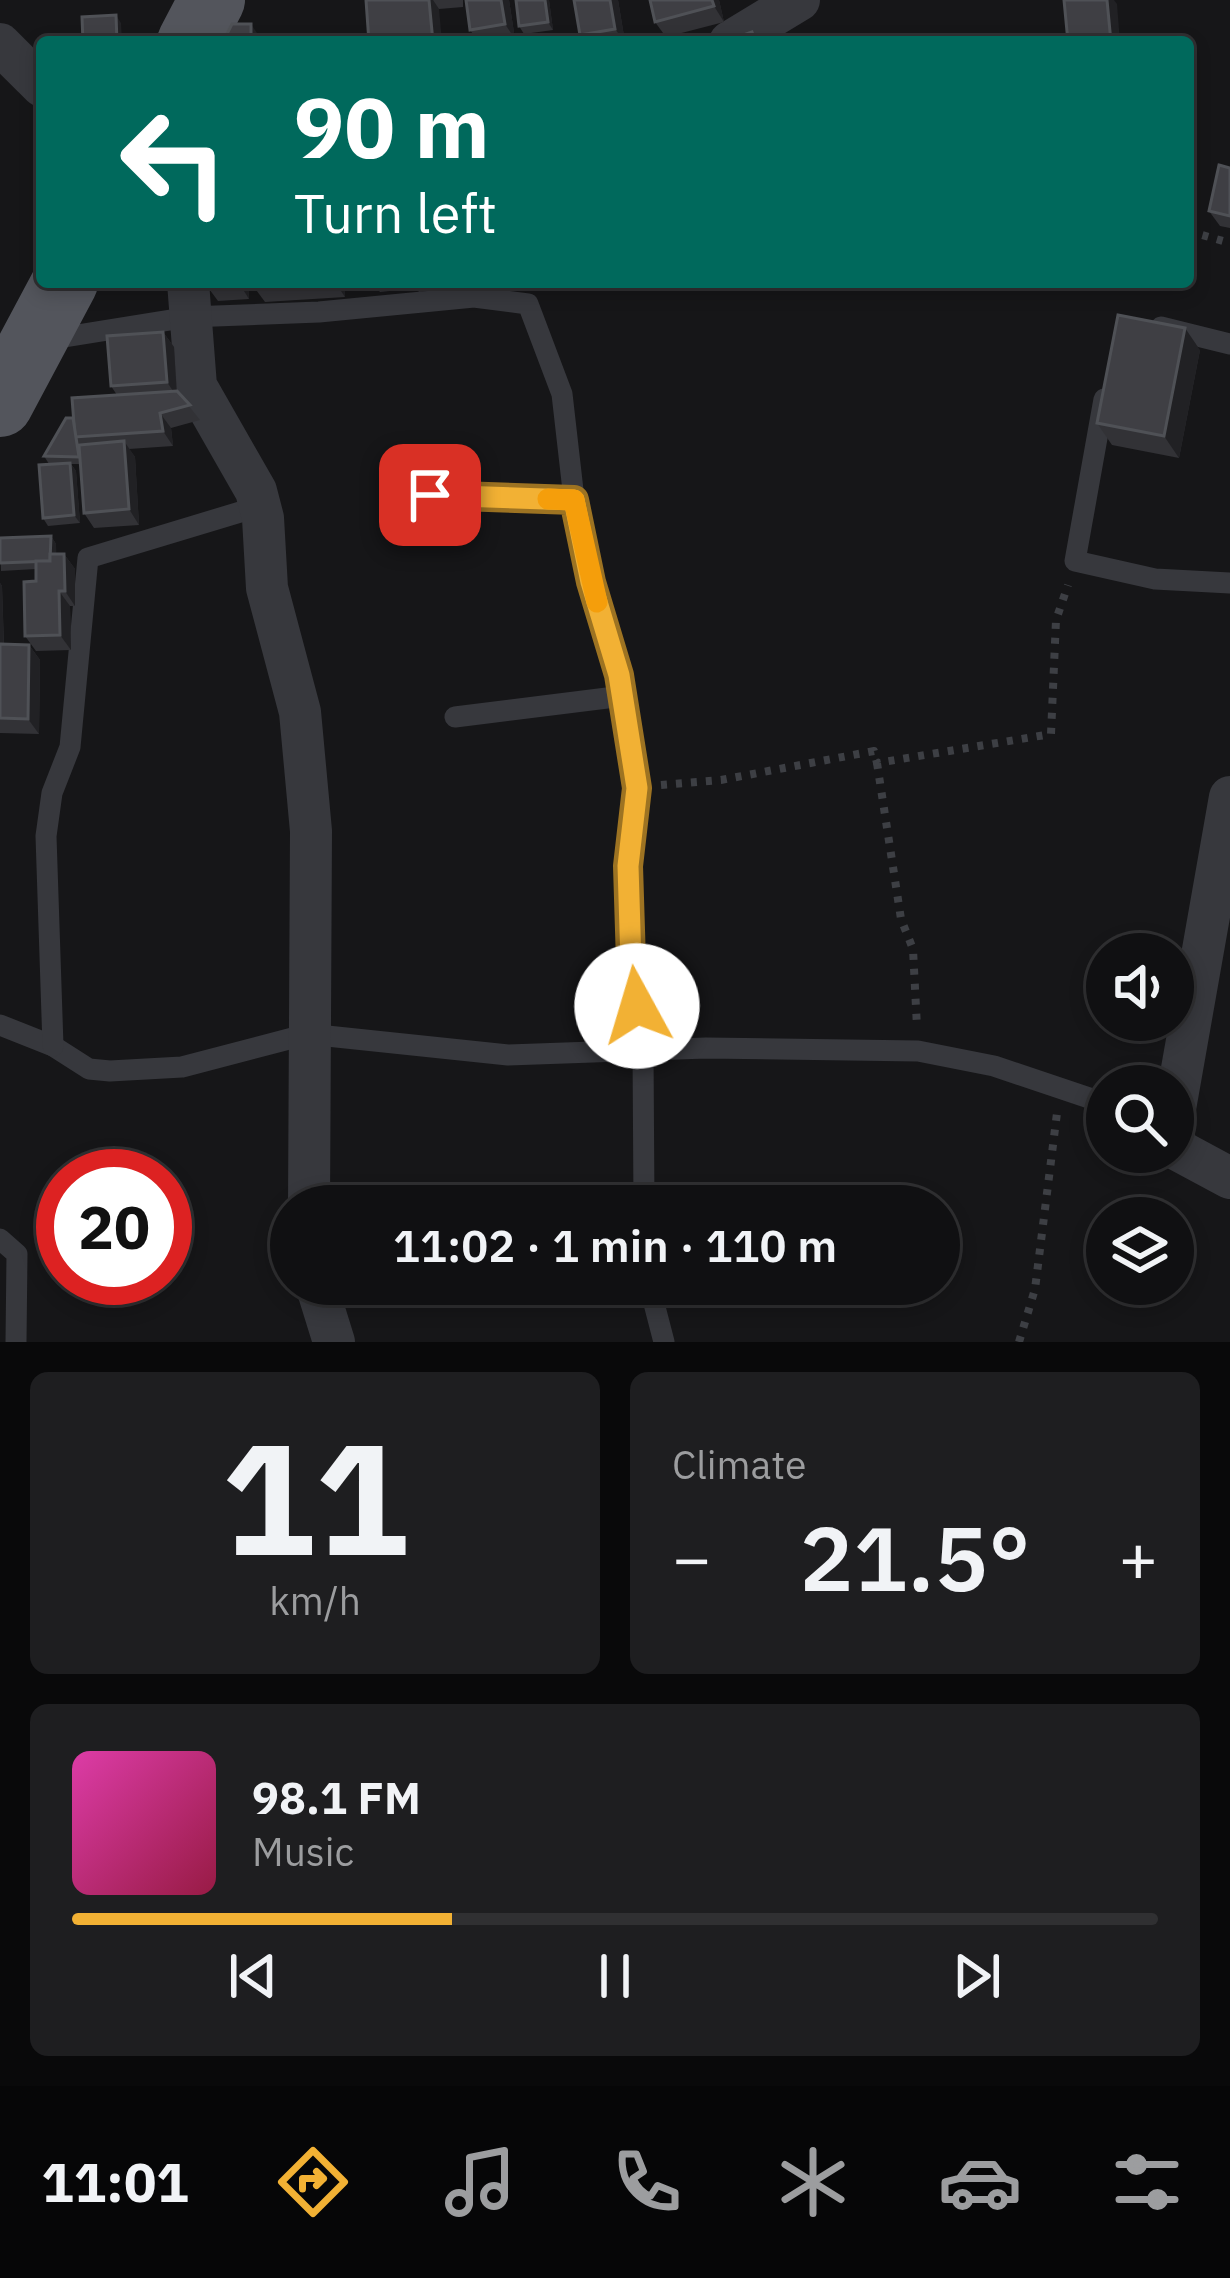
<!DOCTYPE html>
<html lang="en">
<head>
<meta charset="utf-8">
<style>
	:root { --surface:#101012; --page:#1e1e20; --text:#f1f3f6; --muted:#9c9d9f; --line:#303032; --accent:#f2b134 }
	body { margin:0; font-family:"IBM Plex Sans",sans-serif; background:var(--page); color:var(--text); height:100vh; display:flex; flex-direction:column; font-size:45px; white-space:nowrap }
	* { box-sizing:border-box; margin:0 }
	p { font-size:39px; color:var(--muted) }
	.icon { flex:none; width:66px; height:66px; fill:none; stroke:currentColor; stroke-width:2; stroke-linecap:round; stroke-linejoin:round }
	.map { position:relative; height:1342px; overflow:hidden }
	.panel { display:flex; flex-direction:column; gap:30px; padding:30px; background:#09090a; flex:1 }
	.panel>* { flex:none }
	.top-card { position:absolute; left:36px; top:36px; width:1158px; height:252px; border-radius:12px; box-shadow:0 6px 18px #0003,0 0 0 3px var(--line); background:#00695c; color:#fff; overflow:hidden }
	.fabs { position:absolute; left:1086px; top:933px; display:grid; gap:24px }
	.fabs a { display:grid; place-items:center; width:108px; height:108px; border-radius:50%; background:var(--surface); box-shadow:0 6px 18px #0003,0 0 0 3px var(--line); font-size:60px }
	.speed { position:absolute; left:36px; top:1149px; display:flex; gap:24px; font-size:60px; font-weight:700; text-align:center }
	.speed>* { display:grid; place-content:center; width:156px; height:156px; border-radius:50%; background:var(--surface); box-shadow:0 6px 18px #0003,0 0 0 3px var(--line); line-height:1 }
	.speed .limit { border:18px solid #d22; background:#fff; color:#111 }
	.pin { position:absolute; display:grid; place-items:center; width:102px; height:102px; color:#fff; margin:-51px; border-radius:24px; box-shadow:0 6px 18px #0006 }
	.me { position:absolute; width:132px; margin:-66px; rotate:354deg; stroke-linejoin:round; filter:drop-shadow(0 0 9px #0008) }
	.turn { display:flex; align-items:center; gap:42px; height:252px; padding:0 60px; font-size:54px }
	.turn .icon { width:156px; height:156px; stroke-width:2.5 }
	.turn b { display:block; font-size:84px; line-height:102px }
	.big { font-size:90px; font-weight:600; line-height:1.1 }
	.panel .tile { flex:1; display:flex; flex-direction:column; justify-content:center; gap:18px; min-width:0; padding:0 42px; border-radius:18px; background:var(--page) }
	.panel .dial { align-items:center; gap:0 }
	.dial b { font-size:156px; line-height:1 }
	.song { display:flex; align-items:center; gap:36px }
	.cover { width:144px; height:144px; border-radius:18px; background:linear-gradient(135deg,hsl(320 70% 55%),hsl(340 70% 35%)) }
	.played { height:12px; border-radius:6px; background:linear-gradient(90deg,var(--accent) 35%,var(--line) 35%) }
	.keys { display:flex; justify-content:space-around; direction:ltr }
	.heat { display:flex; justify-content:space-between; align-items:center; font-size:66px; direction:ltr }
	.panel .tiles { flex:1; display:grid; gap:30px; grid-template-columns:1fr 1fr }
	.tile:last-child { grid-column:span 2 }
	.trip { position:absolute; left:270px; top:1185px; width:690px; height:120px; border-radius:60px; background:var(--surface); box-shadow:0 6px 18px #0003,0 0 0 3px var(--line); font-weight:600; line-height:120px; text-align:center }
	.menu { display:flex; height:192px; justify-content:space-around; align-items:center; background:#060607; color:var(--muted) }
	.menu .icon { width:84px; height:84px }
	.menu .current { color:var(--accent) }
	.menu b { font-size:54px; color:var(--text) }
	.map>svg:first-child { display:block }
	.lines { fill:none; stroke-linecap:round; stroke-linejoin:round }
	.path { stroke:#3d3f44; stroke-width:8; stroke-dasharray:6 9; stroke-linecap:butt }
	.lane { stroke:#37383d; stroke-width:21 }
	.street { stroke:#37383d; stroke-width:42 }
	.primary { stroke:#53555c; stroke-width:66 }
	.wall { fill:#323236 }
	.shaded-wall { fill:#212124 }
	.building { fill:#3f3f44; stroke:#4f5156; stroke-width:3 }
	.route-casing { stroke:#9d7322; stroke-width:30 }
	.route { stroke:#f2b134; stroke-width:21 }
	.slow { stroke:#f59e0b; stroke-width:21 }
</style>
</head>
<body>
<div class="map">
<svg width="1230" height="1342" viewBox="0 0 1230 1342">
	<rect width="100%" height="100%" fill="#161618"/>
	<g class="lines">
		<g class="path">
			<path d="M1188,231l42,12"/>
			<path d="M877,763l24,156 12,30 4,78"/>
			<path d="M661,785l60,-5 153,-29 3,12 174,-29 5,-114 12,-35"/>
			<path d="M1019,1342l16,-53 22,-176"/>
		</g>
		<g class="lane">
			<path d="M1161,327l69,17"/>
			<path d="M46,340l143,-23 130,-5 155,-15 54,7 34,90 12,105 17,83 28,93 18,113 -8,78 2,96 12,88 1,156"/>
			<path d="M1104,399l-29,162 80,18 75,4"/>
			<path d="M431,495l143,4"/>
			<path d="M455,717l168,-21"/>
			<path d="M0,1025l53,21 36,23 21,2 72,-4 126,-33 200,21 198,-7 212,3 76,15 113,38"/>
			<path d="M53,1046l-7,-210 6,-43 18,-46 18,-189 172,-52"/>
			<path d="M0,1239l17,15 -1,88"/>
			<path d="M649,1284l15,58"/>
		</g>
		<g class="street">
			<path d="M730,42l69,-42"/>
			<path d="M0,44l42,42"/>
			<path d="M188,282l8,104 60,105 7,27 4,70 33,124 11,119 -2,375"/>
			<path d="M1173,1120l57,-323"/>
			<path d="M1173,1129l3,20 54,29"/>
			<path d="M316,1284l18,58"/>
		</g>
		<g class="primary">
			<path d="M190,42l22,-42"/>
			<path d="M0,404l65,-122"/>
		</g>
	</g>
	<g class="wall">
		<path d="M366,0h97v7l-24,2z"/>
		<path d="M466,0h43l6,39 -36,3 -9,-12z"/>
		<path d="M549,0l4,30 -29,4 -5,-8z"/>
		<path d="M574,0h44l7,42h-40l-5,-7z"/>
		<path d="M719,0l5,22 -58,15 -11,-15z"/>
		<path d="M1230,168v60l-10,-2 -11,-15z"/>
		<path d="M248,282l1,17 -31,2 -11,-15z"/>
		<path d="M254,282h90l1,15 -80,5 -11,-15z"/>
		<path d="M372,282h36v7l-28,3z"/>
		<path d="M412,282h60l1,4 -54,6z"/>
		<path d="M163,332l11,15 3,44 23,29 -29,8 2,18 -44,3 6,8 4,68 -45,3 -10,-15 -4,-49h-9l5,7 4,52 -32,3 -5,-8 17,-54h-11l-5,-8 29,-38 44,-23 -6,-9z"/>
		<path d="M1200,350l-21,108 -67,-13 -15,-22z"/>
		<path d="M51,536l5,8v10h8l11,15v37h-5l1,44 -35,1 -11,-15 11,-55v-12l-35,2 -1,-33z"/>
		<path d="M0,583l2,3 2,59h25l11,15 -1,74 -39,-1z"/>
	</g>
	<g class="shaded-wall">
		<path d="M429,0h4l6,9 3,33h-9z"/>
		<path d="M501,0h8l6,39 -10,-15z"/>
		<path d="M545,0h4l4,30 -5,-8z"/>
		<path d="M610,0h8l7,42 -10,-13z"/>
		<path d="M712,0h7l5,22 -10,-16z"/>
		<path d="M1107,0h7l3,4 3,38h-9z"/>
		<path d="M116,15l5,8 1,19h-5z"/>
		<path d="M251,24l10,15v3h-10z"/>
		<path d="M238,282h10l1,17 -10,-16z"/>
		<path d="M335,282h9l1,15z"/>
		<path d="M1185,328l15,22 -21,108 -15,-22z"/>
		<path d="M163,332l11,15 3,50 -10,-15z"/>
		<path d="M160,413l11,15 2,18 -10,-15z"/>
		<path d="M124,441l11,16 4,68 -10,-16z"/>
		<path d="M70,463l6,8 4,52 -6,-8z"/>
		<path d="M51,536l5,8 1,25 -6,-8z"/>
		<path d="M64,554l11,15v37l-10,-15z"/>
		<path d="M0,583l2,3 2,66 -4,-6z"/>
		<path d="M59,591l11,15 1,44 -11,-15z"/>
		<path d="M29,645l11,15 -1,74 -11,-15z"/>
	</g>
	<g class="building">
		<path d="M366,0h63l4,42h-64z"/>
		<path d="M466,0h35l4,24 -35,6z"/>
		<path d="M516,0h29l3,22 -29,4z"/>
		<path d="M574,0h36l5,29 -35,6z"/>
		<path d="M650,0h62l2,6 -59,16z"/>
		<path d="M1064,0h43l4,42h-43z"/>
		<path d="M116,15l1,27h-34l-1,-25z"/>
		<path d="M232,24h19v18h-28z"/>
		<path d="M752,32l4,10h-26l-1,-2z"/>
		<path d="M1219,165l11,3v48l-21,-5z"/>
		<path d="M207,282h31l1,1 -32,3z"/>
		<path d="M254,282h74l-74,5z"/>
		<path d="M1118,315l67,13 -21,108 -67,-13z"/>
		<path d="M163,332l4,50 -56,4 -4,-50z"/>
		<path d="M177,391l13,14 -30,8 3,18 -88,6 -3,-39z"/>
		<path d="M66,418h7l6,39 -35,-1z"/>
		<path d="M124,441l5,68 -45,4 -5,-68z"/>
		<path d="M70,463l4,52 -31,3 -4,-53z"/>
		<path d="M51,536l-1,25 -50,2v-25z"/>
		<path d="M50,554h14l1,37h-6l1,44 -35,1 -1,-54 12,-1v-20h14z"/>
		<path d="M0,644l29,1 -1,74 -28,-1z"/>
	</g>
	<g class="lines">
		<g class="route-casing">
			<path id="route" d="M430,495l144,5 17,82 28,93 18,113 -9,78 3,96 6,44"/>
		</g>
		<use href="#route" class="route"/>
		<path class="slow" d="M548,499l26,1 23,102"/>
	</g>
</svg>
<div class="fabs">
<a><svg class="icon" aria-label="sound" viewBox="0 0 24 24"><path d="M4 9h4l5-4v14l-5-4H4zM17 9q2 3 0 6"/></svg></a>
<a><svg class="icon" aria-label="search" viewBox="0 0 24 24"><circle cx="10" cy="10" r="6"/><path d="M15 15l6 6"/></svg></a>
<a><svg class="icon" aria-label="layers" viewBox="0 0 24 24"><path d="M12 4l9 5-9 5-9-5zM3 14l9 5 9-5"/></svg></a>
</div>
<div class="speed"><div class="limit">20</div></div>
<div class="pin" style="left:430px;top:495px;background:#d93025"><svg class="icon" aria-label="arrive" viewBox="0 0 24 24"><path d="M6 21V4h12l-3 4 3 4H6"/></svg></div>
<svg class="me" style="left:637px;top:1006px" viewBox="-20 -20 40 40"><circle r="19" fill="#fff"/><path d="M0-13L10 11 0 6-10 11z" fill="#f2b134"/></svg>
<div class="trip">11:02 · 1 min · 110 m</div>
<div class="top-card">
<div class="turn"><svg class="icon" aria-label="left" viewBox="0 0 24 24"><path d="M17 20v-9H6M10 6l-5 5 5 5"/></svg><div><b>90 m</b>Turn left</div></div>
</div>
</div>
<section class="panel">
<div class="tiles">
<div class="tile dial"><b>11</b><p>km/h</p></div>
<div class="tile"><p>Climate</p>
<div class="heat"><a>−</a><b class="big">21.5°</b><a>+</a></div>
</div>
<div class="tile">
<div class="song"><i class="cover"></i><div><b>98.1 FM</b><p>Music</p></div></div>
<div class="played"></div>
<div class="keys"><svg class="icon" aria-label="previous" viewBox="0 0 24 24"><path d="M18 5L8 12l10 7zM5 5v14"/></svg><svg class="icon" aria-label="pause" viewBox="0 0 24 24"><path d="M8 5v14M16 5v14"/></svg><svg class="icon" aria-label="next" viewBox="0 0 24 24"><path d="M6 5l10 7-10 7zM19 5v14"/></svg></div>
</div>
</div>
</section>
<nav class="menu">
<b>11:01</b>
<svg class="icon current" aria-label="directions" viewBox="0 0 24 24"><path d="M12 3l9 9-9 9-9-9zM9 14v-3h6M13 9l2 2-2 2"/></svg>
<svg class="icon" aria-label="music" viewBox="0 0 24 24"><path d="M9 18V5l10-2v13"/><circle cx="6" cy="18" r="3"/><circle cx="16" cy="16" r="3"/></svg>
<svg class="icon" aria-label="phone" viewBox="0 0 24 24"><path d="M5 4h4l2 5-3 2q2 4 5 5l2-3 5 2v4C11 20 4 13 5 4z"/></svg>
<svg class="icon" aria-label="climate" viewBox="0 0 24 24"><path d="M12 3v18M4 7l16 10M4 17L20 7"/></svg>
<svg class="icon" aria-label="car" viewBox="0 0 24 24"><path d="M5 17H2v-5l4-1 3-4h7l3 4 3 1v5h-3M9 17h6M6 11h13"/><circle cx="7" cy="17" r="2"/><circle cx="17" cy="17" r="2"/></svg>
<svg class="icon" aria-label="filters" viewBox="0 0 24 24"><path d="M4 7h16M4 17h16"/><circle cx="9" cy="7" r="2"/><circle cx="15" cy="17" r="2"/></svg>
</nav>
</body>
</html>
